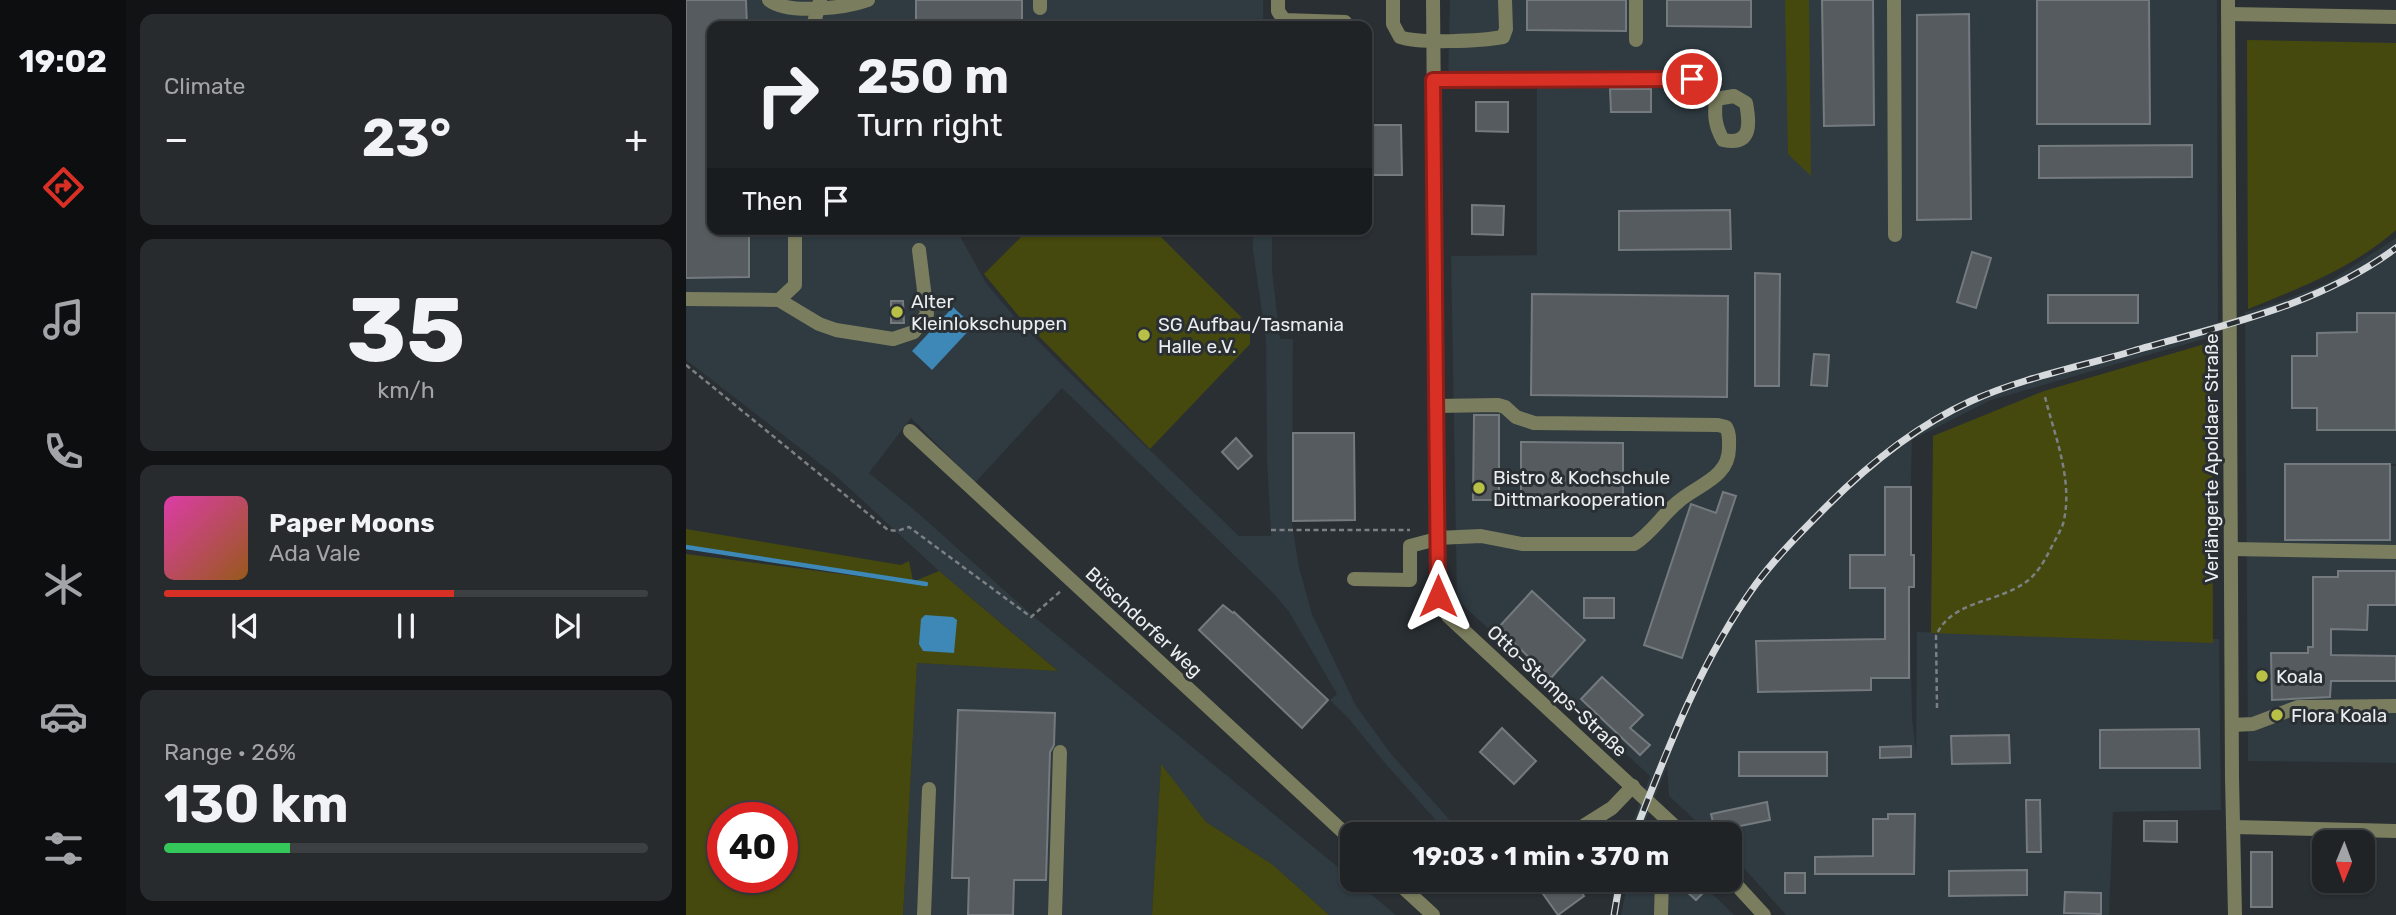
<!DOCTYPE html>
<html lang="en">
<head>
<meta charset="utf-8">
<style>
	:root { --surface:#202326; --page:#282b2e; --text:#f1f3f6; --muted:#a2a4a7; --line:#3d4043; --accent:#d93025 }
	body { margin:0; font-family:Rubik,sans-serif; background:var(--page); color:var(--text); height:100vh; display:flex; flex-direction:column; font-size:26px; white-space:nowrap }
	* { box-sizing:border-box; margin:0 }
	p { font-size:23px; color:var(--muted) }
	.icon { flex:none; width:38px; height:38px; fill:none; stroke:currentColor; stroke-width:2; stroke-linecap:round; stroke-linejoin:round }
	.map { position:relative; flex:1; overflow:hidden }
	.sheet { display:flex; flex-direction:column; gap:14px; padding:14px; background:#121315; width:560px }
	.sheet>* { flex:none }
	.top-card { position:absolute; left:21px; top:21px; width:665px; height:214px; border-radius:14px; box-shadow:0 2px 5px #0004,0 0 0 2px var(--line); background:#202326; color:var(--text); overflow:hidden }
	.needle { width:46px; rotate:181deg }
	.buttons { position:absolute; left:1626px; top:830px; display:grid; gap:14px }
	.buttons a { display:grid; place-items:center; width:63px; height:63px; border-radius:14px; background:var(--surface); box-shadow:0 2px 5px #0004,0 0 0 2px var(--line); font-size:35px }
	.speed { position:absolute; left:21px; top:802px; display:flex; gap:14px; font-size:35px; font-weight:700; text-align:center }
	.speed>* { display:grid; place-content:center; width:91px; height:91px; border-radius:50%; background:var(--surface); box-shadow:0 2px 5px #0004,0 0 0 2px var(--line); line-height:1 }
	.speed .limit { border:10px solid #d22; background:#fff; color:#111 }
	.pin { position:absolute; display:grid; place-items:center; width:60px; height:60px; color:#fff; margin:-30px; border:4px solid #fff; border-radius:50%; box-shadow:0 2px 7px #0007 }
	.me { position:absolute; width:77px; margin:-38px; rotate:0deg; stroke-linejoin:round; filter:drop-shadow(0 0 5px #0008) }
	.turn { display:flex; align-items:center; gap:24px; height:147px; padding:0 35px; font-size:32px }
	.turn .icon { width:91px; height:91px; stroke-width:2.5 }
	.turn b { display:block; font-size:49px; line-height:60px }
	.then { display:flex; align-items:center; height:66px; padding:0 35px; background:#0003; gap:14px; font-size:26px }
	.big { font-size:52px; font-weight:700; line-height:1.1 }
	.sheet .widget { flex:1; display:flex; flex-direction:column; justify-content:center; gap:10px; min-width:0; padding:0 24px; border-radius:14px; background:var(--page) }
	.sheet .dial { align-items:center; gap:0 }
	.dial b { font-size:91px; line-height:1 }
	.song { display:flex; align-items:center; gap:21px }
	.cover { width:84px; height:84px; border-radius:10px; background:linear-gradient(135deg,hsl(320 70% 55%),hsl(30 70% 35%)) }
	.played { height:7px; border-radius:4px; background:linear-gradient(90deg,var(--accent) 60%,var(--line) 60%) }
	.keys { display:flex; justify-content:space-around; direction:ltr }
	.heat { display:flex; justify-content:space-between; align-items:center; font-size:38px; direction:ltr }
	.charge { height:10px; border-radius:5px; background:linear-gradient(90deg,#34c759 26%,var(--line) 0) }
	.trip { position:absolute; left:654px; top:822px; width:402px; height:70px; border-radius:14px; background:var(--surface); box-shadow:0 2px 5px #0004,0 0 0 2px var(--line); font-weight:700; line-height:70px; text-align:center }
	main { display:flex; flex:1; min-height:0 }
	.tabs { display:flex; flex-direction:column; width:126px; justify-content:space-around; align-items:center; background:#0d0e0f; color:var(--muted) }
	.tabs .icon { width:49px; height:49px }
	.tabs .current { color:var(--accent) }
	.tabs b { font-size:32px; color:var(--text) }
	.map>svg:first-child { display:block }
	.built { fill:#2f3a41 }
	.green { fill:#46490e; fill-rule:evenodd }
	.water { fill:#3d88b6 }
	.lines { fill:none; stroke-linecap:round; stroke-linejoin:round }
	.stream { stroke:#3d88b6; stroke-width:4.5 }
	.building { fill:#565b5f; stroke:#747a7e; stroke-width:2 }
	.path { stroke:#7c8083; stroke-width:2.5; stroke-dasharray:5 3.5; stroke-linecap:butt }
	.minor { stroke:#7b7e5e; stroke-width:14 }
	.rail-casing { stroke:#d6dadc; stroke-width:7 }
	.rail { stroke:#2a2f33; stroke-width:4.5; stroke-dasharray:13; stroke-linecap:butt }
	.route-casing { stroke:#8d1f18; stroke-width:18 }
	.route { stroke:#d93025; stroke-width:12 }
	.poi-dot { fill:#b9c046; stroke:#2a2f33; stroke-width:2.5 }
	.labels { text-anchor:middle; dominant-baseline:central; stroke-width:6; stroke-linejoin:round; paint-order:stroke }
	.poi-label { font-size:19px; fill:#ebeef0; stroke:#2a2f33; text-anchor:start }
	.street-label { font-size:19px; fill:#ebeef0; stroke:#2a2f33 }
</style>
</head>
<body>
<main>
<nav class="tabs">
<b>19:02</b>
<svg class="icon current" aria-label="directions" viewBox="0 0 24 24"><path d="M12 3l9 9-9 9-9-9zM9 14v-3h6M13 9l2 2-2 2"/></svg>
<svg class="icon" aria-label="music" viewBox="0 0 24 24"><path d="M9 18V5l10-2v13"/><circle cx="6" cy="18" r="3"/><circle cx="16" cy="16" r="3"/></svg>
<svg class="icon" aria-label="phone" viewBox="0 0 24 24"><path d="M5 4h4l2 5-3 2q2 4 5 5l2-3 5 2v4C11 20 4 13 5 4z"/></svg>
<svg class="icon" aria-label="climate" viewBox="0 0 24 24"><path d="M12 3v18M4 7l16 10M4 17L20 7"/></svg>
<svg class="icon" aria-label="car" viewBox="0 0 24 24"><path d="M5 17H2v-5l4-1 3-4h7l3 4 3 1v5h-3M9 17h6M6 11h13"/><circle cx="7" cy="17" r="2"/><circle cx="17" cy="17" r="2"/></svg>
<svg class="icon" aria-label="filters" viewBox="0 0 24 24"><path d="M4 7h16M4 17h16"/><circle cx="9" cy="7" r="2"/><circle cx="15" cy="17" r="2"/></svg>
</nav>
<section class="sheet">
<div class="widget"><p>Climate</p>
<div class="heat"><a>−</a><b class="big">23°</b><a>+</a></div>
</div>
<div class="widget dial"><b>35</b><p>km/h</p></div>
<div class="widget">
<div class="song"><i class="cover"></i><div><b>Paper Moons</b><p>Ada Vale</p></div></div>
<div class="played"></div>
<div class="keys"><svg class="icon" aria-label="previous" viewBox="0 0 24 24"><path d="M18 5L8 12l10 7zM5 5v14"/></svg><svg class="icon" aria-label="pause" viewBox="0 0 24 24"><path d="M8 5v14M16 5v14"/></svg><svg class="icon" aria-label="next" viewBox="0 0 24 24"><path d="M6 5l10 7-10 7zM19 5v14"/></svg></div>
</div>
<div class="widget"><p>Range · 26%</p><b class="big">130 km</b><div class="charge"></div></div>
</section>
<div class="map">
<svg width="1710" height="915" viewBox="0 0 1710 915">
	<rect width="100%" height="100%" fill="#2a2f33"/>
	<g class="built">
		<path d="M0,0h577v26h-551v203h244l30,54 32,38 55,55 166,160h32l-4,-76 -1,-121 -13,-88v-22h19v41l8,69h13l-1,185 7,43 13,47 44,92 36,49 71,80h-14l-65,-73 -35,-43 -19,-19 7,-6 -48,-82 -15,-18 -212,-206 -87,95 -64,-65 -42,55 49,40 113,101 365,301h-67l-56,-50 -67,-43 -45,-57 -9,150h-249l14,-252 140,7 -118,-99 -103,-95 -150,-116z"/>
		<path d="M764,0h767l1,322 27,-7v-3l34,-10 48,-19 69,-45v226h-27l27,2v297l-148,-2 -3,-438 -26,8 -1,4 -227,65 -79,40 -3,115 3,162 4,37 1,-122 302,7 2,171 -108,2 -4,103h-323l-55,-61v-19h-20l-42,-39 -2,-29 -24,60 8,8h-23l22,-59 -193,-176 -6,-344 86,-1v-171l-89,-1z"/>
		<path d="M942,880h70l36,35h-113z"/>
	</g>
	<g class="green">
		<path d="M1099,0h24l2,176 -23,-22z"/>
		<path d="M1561,40l149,3v187c-43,38 -96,58 -148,79z"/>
		<path d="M343,229h124l97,97v18l-100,105 -133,-135 -33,-40z"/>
		<path d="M1526,342l1,301 -282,-10 2,-197 111,-45z"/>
		<path d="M0,529l215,36 8,-4 4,20 -227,-32z"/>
		<path d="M0,554l224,29 29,-12 119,100 -141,-8 -14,252h-217zM37,817h59v60h-59z"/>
		<path d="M475,764l45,58 67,43 56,50h-177z"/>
	</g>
	<g class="water">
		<path d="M267,307l20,19 -41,44 -20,-19z"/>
		<path d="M239,615l28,2 4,3 -3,33 -31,-2 -4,-7 2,-25z"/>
	</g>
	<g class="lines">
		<path class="stream" d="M0,547l240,37"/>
	</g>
	<g class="building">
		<path d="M0,0h60l1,26h-35v203h37v48l-63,1z"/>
		<rect x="230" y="0" width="106" height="26"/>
		<path d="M841,0h99v31l-99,-1z"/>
		<path d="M981,0h84v27l-84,-1z"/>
		<path d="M1136,0h51l1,125 -50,1z"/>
		<path d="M1351,0h112l1,124h-113z"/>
		<path d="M1283,14l2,205 -54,1v-205z"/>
		<path d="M924,89h41v23h-40z"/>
		<path d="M790,102h32v30l-32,-1z"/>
		<path d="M681,125h34l1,50h-35z"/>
		<path d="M1506,145v32l-153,1v-32z"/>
		<path d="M786,205l32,1 -1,29 -31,-1z"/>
		<path d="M1044,210l1,39 -112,1v-39z"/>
		<path d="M1286,252l19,6 -15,50 -19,-6z"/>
		<path d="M1069,273l25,1 -1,112h-24z"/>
		<path d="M846,294l196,2 -1,101 -196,-2z"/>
		<rect x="1362" y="295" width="90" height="28"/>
		<path d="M205,301h12l1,22h-13z"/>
		<path d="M1671,313h39v117h-79v-22h-25v-52h25v-23l40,-1z"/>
		<path d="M1128,354l15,1 -2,31 -16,-1z"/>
		<path d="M788,415h25v85h-26z"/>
		<path d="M607,433h61l1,87 -62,1z"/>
		<path d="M550,438l16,18 -14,13 -16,-17z"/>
		<path d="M835,442l102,1v52h-102z"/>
		<rect x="1599" y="464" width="105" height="76"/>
		<path d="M1199,487h26v68h3v32h-5v91h-38v12l-113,2 -2,-51 129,-2v-51h-35v-33h35z"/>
		<path d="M1037,492l13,4 -54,162 -38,-13 47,-141 25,9z"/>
		<path d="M1652,571h58v34h-28l-1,25 -36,-1v26l65,1v25h-65l-1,16 -58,3 -1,-47h37v-6h5v-70h25z"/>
		<path d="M846,591l53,49 -34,38 -53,-50z"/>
		<rect x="898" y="598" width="30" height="20"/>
		<path d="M537,605l10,8 1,-1 94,88 -26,28 -103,-98z"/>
		<path d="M916,677l41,38 -13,13 20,17 -10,10 -59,-56z"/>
		<path d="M272,710l97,3 -1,32 -4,7 -4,128h-32l-1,35h-45l1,-37h-17z"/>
		<path d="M816,728l34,33 -22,23 -34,-32z"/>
		<path d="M1513,729l1,39h-100v-38z"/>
		<path d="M1323,735l1,28 -58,1 -1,-28z"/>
		<path d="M1225,746v11l-31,1v-11z"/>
		<rect x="1053" y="752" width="88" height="24"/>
		<path d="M1340,800h14l1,52h-14z"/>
		<path d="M1081,802l3,18 -55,11 -4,-17z"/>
		<path d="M1202,814h27l-1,60h-99v-17l58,-1v-37h15z"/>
		<path d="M1458,821h33v21l-33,-1z"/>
		<rect x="1565" y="852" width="21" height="55"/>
		<path d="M1341,870v25l-78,1v-25z"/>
		<rect x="1099" y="873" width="20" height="20"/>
		<path d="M869,880h18l11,16 -26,19 -17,-24z"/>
		<path d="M988,880h17l13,12 -8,8z"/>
		<path d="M1379,892l36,1v21l-37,-1z"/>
	</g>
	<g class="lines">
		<g class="path">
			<path d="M0,365l202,165 9,1 12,-4 122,90 31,-27"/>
			<path d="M585,530h139"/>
			<path d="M1251,708l-1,-72c9,-23 34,-31 56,-38 33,-12 43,-18 59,-50 4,-8 9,-16 12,-24 11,-42 -8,-87 -18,-127"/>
		</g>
		<g class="minor">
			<path d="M83,0c19,15 77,8 99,0"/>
			<path d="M354,0v8"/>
			<path d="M592,0v11l6,9 61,2"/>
			<path d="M707,0v24l7,13c19,7 82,4 103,0l3,-8 -1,-29"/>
			<path d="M747,0l5,596 10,20 236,219"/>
			<path d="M950,0v40"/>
			<path d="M1208,0l1,235"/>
			<path d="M1542,0l4,778 3,137"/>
			<path d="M1542,14l168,3"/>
			<path d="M127,26l7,-25"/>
			<path d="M747,80l258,-1 25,20c-2,16 -1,27 7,41 29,6 27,-16 23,-37l-12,-7 -18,3"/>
			<path d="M0,299l93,1 16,-15v-56"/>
			<path d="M93,300l40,24 17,6 57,9 21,-7 13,-18 -8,-64"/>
			<path d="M750,406l62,-1 7,2 11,10 18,6 184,2 8,2c4,7 3,13 3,21 0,30 -32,37 -51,54 -16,13 -26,31 -44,42h-112l-41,-8 -44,2"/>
			<path d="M224,431l443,410"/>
			<path d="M1545,549l165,3"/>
			<path d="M668,579l56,1v-34l19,-5 9,1"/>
			<path d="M1546,725l21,-1 45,-17 98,-1"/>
			<path d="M1547,827l163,4"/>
			<path d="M883,835l43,-27 21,-22"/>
			<path d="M1045,879l33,36"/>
			<path d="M709,880l38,35"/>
			<path d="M238,915l5,-126"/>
			<path d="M369,915l5,-163"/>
			<path d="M975,915l1,-35"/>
		</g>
		<g class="rail-casing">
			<g id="rail">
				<path d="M948,835c33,-85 68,-177 122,-251 21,-28 46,-53 71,-78 43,-43 89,-80 144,-105 51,-23 108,-34 162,-50 91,-26 185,-45 263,-103"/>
				<path d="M928,915l6,-35"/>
			</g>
		</g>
		<use href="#rail" class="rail"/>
	</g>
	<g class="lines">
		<g class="route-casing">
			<path id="route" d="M752,596l-5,-516 259,-1"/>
		</g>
		<use href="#route" class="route"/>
	</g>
	<g class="poi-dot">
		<circle cx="211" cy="312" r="7"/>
		<circle cx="458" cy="335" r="7"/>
		<circle cx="793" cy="488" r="7"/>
		<circle cx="1576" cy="676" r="7"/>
		<circle cx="1591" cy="715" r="7"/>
	</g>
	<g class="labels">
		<g class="poi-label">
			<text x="225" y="301">Alter<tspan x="225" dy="22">Kleinlokschuppen</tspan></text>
			<text x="472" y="324">SG Aufbau/Tasmania<tspan x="472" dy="22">Halle e.V.</tspan></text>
			<text x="807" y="477">Bistro &amp; Kochschule<tspan x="807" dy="22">Dittmarkooperation</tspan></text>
			<text x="1590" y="676">Koala</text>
			<text x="1605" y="715">Flora Koala</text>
		</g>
		<g class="street-label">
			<text transform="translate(1525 458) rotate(-90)">Verlängerte Apoldaer Straße</text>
			<text transform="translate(458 622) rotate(43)">Büschdorfer Weg</text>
			<text transform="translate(871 691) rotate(43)">Otto-Stomps-Straße</text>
		</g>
	</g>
</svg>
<div class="buttons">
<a><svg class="needle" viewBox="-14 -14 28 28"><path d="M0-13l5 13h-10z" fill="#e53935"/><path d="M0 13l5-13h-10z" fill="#a2a4a7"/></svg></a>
</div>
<div class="speed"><div class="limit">40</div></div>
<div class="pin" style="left:1006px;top:79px;background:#d93025"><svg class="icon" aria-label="arrive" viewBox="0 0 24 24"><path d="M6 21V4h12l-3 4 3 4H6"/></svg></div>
<svg class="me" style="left:752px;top:596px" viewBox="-20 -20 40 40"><path d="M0-17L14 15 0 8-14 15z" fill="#d93025" stroke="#fff" stroke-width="4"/></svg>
<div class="trip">19:03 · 1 min · 370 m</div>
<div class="top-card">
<div class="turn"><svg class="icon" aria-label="right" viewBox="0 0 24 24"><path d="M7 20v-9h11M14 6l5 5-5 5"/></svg><div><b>250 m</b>Turn right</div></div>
<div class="then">Then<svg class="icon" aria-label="arrive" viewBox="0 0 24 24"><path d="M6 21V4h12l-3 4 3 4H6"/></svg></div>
</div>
</div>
</main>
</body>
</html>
